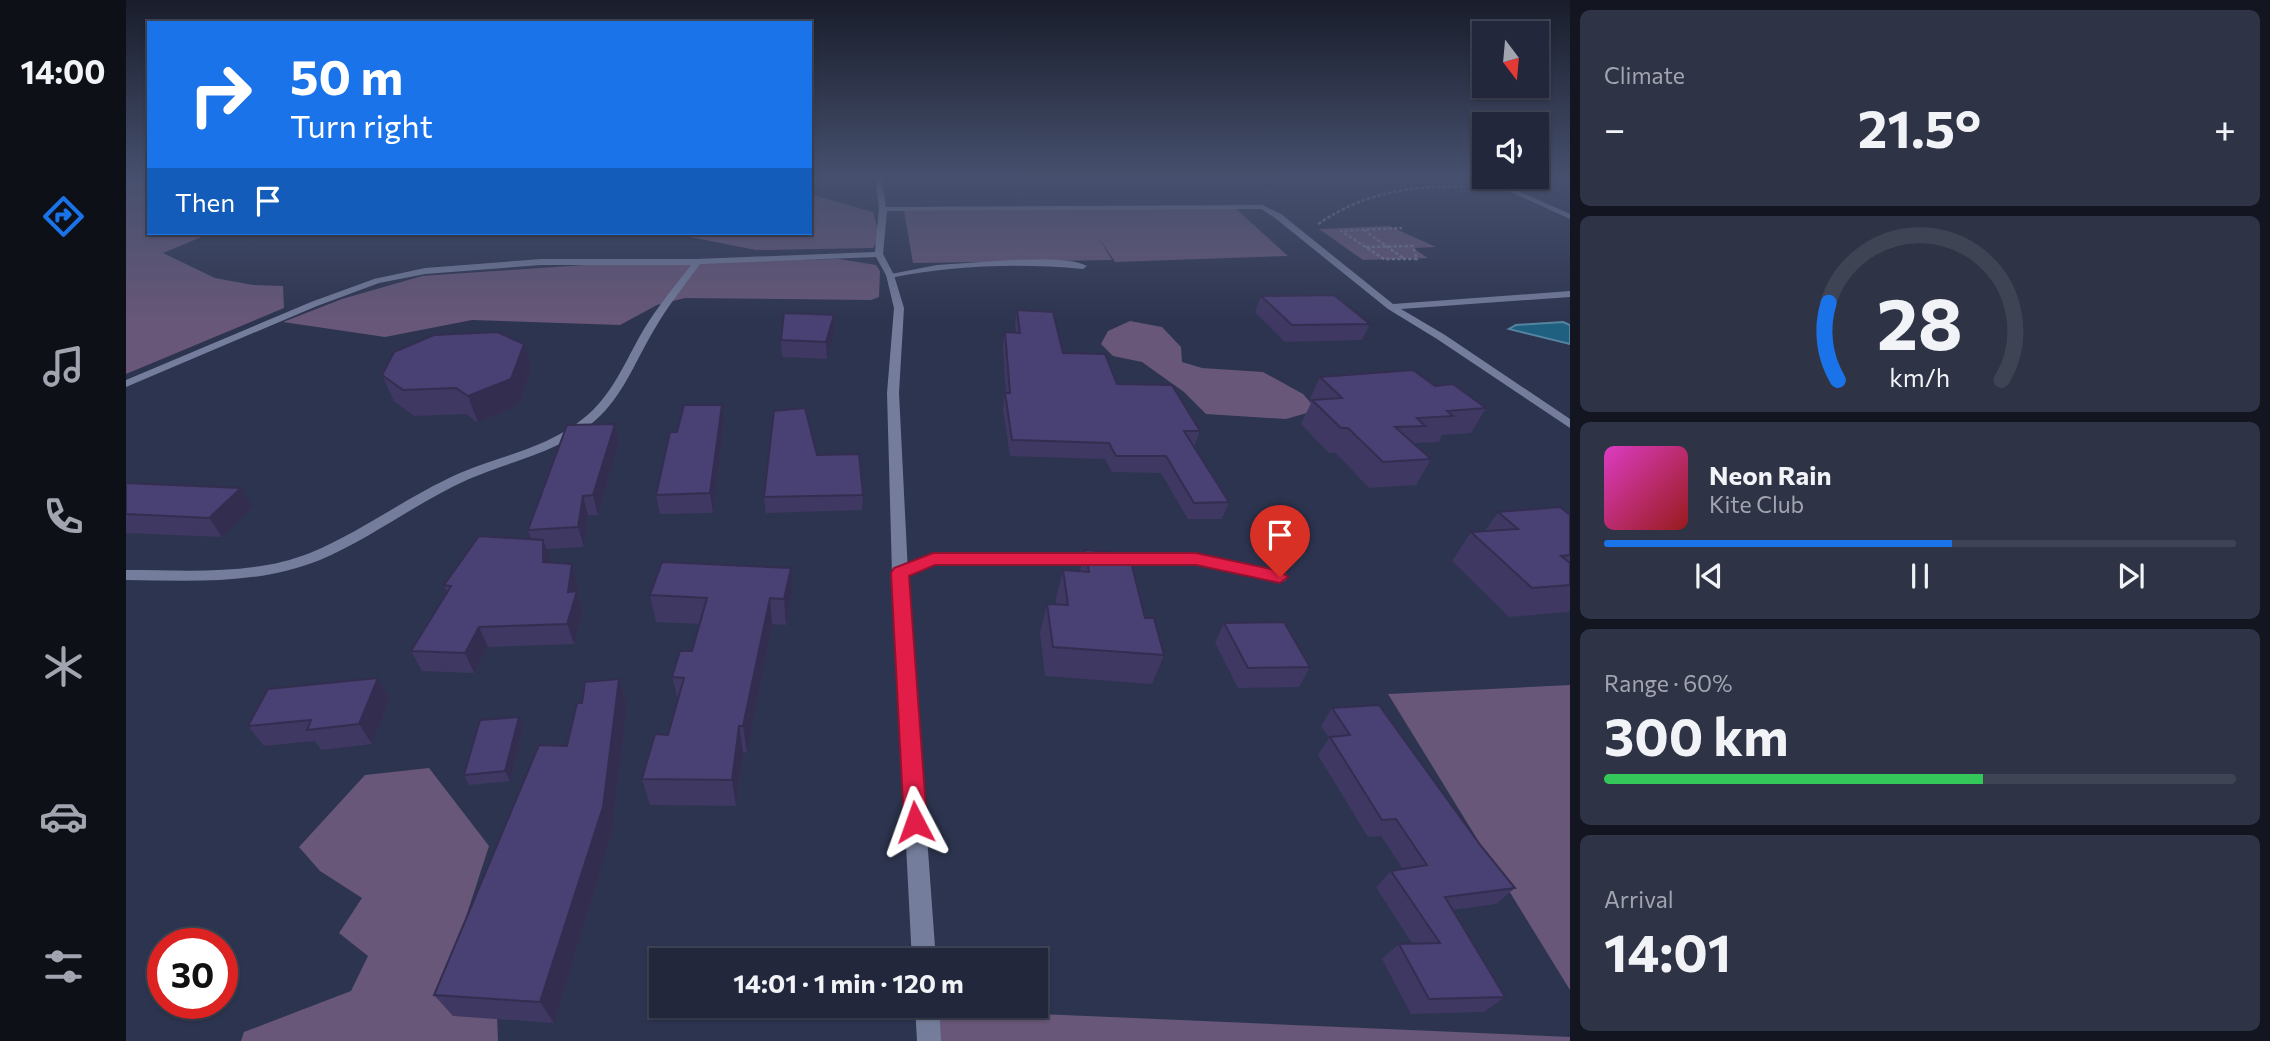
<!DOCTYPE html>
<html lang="en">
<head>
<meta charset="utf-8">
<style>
	:root { --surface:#22273b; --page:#2e3346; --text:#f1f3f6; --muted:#a2a5af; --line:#3f4455; --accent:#1a73e8 }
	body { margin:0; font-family:Commissioner,sans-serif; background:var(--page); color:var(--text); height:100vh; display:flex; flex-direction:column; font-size:26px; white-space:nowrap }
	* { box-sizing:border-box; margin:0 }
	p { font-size:23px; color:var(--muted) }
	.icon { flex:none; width:38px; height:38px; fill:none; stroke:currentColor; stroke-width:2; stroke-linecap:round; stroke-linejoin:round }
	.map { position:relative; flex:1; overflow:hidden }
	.side { display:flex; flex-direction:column; gap:10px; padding:10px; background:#131520; width:700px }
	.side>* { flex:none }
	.banner { position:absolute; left:21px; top:21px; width:665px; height:214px; border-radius:0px; box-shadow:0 2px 5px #0004,0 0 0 2px var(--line); background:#1a73e8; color:#fff; overflow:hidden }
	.needle { width:46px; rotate:164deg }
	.controls { position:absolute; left:1346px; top:21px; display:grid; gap:14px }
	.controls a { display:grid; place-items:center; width:77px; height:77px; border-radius:0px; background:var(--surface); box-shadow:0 2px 5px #0004,0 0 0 2px var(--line); font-size:35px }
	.speed { position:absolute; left:21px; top:928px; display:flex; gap:14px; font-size:35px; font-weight:700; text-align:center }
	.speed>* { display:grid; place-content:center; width:91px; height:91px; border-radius:50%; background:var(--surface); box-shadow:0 2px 5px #0004,0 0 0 2px var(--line); line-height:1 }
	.speed .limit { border:10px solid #d22; background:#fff; color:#111 }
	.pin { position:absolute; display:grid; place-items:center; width:60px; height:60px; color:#fff; margin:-72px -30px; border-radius:50% 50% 50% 0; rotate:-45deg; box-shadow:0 0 7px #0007 }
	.pin .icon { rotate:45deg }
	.me { position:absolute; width:77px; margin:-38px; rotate:356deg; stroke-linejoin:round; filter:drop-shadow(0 0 5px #0008) }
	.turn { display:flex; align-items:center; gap:24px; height:147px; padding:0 28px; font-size:32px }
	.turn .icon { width:91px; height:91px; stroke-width:2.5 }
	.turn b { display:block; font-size:49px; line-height:60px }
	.then { display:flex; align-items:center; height:66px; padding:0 28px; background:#0003; gap:14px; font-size:26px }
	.big { font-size:52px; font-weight:700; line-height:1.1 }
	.side .widget { flex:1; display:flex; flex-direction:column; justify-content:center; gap:10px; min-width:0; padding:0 24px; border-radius:10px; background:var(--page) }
	.side .dial { align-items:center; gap:0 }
	.dial svg { height:182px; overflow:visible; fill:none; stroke:var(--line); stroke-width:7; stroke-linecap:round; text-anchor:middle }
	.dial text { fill:var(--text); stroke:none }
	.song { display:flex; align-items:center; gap:21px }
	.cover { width:84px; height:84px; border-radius:10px; background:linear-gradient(135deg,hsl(310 70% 55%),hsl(0 70% 35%)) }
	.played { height:7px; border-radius:4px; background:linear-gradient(90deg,var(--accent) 55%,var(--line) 55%) }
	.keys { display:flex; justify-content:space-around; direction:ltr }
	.heat { display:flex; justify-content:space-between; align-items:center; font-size:38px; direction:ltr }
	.charge { height:10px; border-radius:5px; background:linear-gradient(90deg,#34c759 60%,var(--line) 0) }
	.trip { position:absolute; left:523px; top:948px; width:399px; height:70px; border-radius:0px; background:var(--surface); box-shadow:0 2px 5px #0004,0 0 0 2px var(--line); font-weight:700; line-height:70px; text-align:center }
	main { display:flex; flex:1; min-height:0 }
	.menu { display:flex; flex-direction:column; width:126px; justify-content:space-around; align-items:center; background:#0e1018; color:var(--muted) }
	.menu .icon { width:49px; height:49px }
	.menu .selected { color:var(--accent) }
	.menu b { font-size:32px; color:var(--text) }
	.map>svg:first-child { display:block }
	.green { fill:#685778 }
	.water { fill:#1f5f80; stroke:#5584a0; stroke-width:2 }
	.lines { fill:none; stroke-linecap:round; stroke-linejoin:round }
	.path { stroke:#777e94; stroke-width:2.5; stroke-dasharray:3.5 2; stroke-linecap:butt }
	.lane { fill:#747e9c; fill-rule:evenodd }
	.street { fill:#747e9c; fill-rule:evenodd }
	.wall { fill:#3f3863 }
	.shaded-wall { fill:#332e50 }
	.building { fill:#494173; stroke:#332e50; stroke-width:2 }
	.route { fill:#e11d48; stroke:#92132f; stroke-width:2 }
</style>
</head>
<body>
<main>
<nav class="menu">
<b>14:00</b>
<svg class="icon selected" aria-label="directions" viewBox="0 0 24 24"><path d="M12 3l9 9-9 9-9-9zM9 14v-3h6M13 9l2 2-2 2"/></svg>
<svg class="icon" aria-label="music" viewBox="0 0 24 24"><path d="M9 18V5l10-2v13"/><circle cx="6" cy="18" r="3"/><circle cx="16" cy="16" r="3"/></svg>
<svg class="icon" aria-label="phone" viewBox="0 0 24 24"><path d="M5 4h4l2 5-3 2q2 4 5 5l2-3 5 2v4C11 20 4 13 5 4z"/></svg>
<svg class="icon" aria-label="climate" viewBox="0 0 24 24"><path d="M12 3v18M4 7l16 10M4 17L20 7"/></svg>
<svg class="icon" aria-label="car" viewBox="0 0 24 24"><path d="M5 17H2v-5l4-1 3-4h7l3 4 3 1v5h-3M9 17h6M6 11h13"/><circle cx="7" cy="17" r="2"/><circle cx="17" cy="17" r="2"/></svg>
<svg class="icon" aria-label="filters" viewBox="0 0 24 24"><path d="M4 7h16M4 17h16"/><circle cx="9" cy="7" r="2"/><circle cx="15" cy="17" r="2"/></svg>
</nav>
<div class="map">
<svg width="1444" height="1041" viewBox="0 0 1444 1041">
	<rect width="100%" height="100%" fill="#2d344f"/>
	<g class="green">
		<path d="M0,177h23v56h62l-48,20 52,25 38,7 30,1 1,22 -158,66z"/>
		<path d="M684,194l63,18 7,25 -7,11 -117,2 -86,-17h140z"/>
		<path d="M1109,208l53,48 -173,6 -16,-24 13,22 -199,3 -9,-52z"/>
		<path d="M1263,226l47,21 -23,1 15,10 -65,2 -44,-31z"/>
		<path d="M713,259l37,6 4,6 -1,26 -8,3 -186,-2 -28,7 -37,20 -148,-5 -87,17 -102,-15 59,-23 80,-23 162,-11z"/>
		<path d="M1004,321l32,6 19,20 1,15 20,6 61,4 40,22 14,16 -31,9 -80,-5 -22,-22 -42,-30 -29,-6 -12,-12 7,-13z"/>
		<path d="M1444,685v305l-182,-296z"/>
		<path d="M303,768l60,78 -24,74 30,43 3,78h-257l3,-9 107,-41 17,-35 -29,-23 23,-35 -42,-27 -21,-24 66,-72z"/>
		<path d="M801,1009l643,28v4h-641z"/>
	</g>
	<path class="water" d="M1437,322l7,3v19l-61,-15 7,-4z"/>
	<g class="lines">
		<g class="path">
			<path d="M1192,224c49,-33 90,-37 147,-38"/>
			<path d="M1238,230l39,28"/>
			<path d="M1240,247l47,-1 4,13h-33l-43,-28 61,-3"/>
		</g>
		<g class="lane">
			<path d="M886,260c19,0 59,-3 75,6l-4,3c-65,-6 -129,-4 -193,9l-4,-3 51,-10z"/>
			<path d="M807,554h264l83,18 5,1 3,4 -3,4 -5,1 -83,-18h-262l-35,14 -5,-1 -3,-4 3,-4z"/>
		</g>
		<g class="street">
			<path d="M749,177h6l5,30 376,-2 19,9 112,90 177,-13v6l-169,12 44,26 125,84v9l-133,-89 -49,-30 -113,-91 -14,-9 -374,2 -4,43 11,21 10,33 -5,85 9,180 28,388h-24l-20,-388 -5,-180 7,-85 -8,-33 -10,-18 -176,7c-16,22 -33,43 -46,66 -17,28 -29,61 -53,85 -37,37 -86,44 -132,64 -52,23 -97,59 -149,81 -62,25 -129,21 -194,20v-10c61,0 126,6 184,-17 53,-22 98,-57 150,-80 46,-19 96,-27 133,-63 23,-23 35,-54 51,-81 14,-23 31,-43 47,-64h-150l-116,9 -46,9 -62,23 -191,81v-7l185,-78 63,-23 51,-11 116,-9h156l178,-7 4,-43z"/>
			<path d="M1352,177h9l83,37v5z"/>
			<path d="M789,1006h24l2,35h-24z"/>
		</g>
	</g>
	<g class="wall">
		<path d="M1135,296l109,28 -8,16 -77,2 -30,-30z"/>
		<path d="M891,310l46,43 54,31 83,47 -6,16 35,55 -7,17h-34l-27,-46 -49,-1 -7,-13 -95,-3 -7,-47 2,-16h1l-3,-47 2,-14 11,1 -1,-9z"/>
		<path d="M709,332l-8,27 -45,-2 -1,-17z"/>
		<path d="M405,369l-12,36 -41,18 -12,-9 -52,2 -20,-15 -12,-26z"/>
		<path d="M1194,377l115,9 51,22 -15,25 -29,2 -3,7 -23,1 -1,2 16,14 -15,26 -47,3 -33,-35h-7l-28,-29 10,-21 -2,-2z"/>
		<path d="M598,423l-11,90 -53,1 -4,-19 21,-63z"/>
		<path d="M493,442l-21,73h-10l-4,32 -38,2 4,14 22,1 6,20 -1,8 6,19 -9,33 -86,3 -14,26 -52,-2 -11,-20 36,-58 -3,-8 87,-46 -3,-9z"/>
		<path d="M691,455l46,40 -1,15 -96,3 -2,-16z"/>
		<path d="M0,483l127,24 -31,30 -96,-4z"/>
		<path d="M1372,512l72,3v95l-2,2 -59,5 -57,-56 19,-29 14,-1z"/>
		<path d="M959,550l60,68 19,37 -12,29 -107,-8 -5,-43 7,-29h9v-5l7,-29 17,1z"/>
		<path d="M666,594l-6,31 -14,-1 -25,129 -4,-1 -7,54 -86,-1 -8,-26 26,-44 10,-35 -6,-23 20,-26 7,-27 -43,-2 -6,-27z"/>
		<path d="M1098,623l86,44 -11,20 -61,1 -23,-45z"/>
		<path d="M252,678l12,20 -18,46 -51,6 -6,-9 -51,5 -16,-20z"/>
		<path d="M493,679l8,26 -15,127 -58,191 -101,-7 -19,-21 133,-249 15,-43z"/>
		<path d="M1206,708l149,138 34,42 -19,16 -43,6 52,87 -21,15 -73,2 -29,-55 17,-15 13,-1 -36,-56 15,-16 12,-2 -22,-33 -13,1 -50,-82 11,-17 -8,-12z"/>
		<path d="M393,717l5,10 -14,54 -41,4 -5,-10z"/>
	</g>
	<g class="shaded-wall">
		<path d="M708,315l1,17 -8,27 -1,-17z"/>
		<path d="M398,344l7,25 -12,36 -41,18 -10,-27z"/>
		<path d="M596,405l2,18 -11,90 -3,-20z"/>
		<path d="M489,424l4,18 -21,73 -5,-20z"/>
		<path d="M115,488l12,19 -31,30 -13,-19z"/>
		<path d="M457,496l5,19 -4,32 -6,-20z"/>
		<path d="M417,540l7,19v23l-7,-20z"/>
		<path d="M446,564l6,20 -1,8 6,19 -9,33 -7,-20 1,-32z"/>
		<path d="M665,568l1,26 -6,31 -2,-26z"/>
		<path d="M644,598l2,26 -25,129 -4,-27z"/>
		<path d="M353,627l9,20 -14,26 -9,-20z"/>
		<path d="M252,678l12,20 -18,46 -13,-20z"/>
		<path d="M493,679l8,26 -15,127 -58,191 -14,-21z"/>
		<path d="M393,717l5,10 -14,54 -5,-10z"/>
		<path d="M613,726l4,26 -7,54 -4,-26z"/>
	</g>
	<g class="building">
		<path d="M1208,295l36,29 -78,1 -31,-29z"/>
		<path d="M891,310l36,2 10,41 42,1 12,30 55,1 28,46h-16l45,71 -35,1 -28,-47h-50l-7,-13 -97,-3 -7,-47h5l-5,-61 15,1z"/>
		<path d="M658,313l50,2 -8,27 -45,-2z"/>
		<path d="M371,332l27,12 -13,35 -43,17 -12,-8 -53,2 -21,-15 12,-23 40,-17z"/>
		<path d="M1287,370l22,16 18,-2 33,24 -39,3 6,5 -36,2 8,8 -30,1 36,32 -48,3 -35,-34h-7l-29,-28 30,-2 -22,-21z"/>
		<path d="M558,405h38l-12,88 -54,2 14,-63h7z"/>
		<path d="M679,408l12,47 42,-1 4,41 -99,2 10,-86z"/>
		<path d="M489,424l-22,71 -10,1 -5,31 -50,3 39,-105z"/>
		<path d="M0,483l115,5 -32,30 -83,-4z"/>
		<path d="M1434,507l10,8v40l-9,1 9,7v22l-38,3 -61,-56 47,-3 -20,-17z"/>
		<path d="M353,536l64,4v22l29,2 -4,28 9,-1 -10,33 -88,3 -14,26 -54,-2 40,-65 -7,-1z"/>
		<path d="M959,550l44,4 16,64h9l10,37 -111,-8 -6,-43 21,1 -5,-35 26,2z"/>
		<path d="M536,562l129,6 -7,31 -14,-1 -27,128h-4l-7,54 -90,-1 13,-45 13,1 16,-57 -12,-1 8,-26h12l15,-53 -57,-3z"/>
		<path d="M1158,622l26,45 -62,1 -24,-45z"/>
		<path d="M252,678l-19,46 -52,6 4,-10 -63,6 20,-37z"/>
		<path d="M493,679l-16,128 -63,195 -106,-7 105,-250 28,1 10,-43h5l3,-21z"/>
		<path d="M1253,705l102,141 34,42 -70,9 60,100 -76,2 -30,-55 41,-1 -49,-72 36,-6 -31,-46 -14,1 -52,-83 20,-2 -18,-27z"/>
		<path d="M393,717l-14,54 -41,4 16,-55z"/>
	</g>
	<linearGradient id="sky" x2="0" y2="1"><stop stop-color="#191d2b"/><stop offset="0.55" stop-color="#46506e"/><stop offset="1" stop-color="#46506e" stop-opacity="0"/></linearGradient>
	<rect width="1444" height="323" fill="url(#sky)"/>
	<path class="route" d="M807,553h263l84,18 8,6 -8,6 -84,-18h-261l-26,11 18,246 -3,8 -9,3 -8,-3 -3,-8 -13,-249 3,-5z"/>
</svg>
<div class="controls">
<a><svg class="needle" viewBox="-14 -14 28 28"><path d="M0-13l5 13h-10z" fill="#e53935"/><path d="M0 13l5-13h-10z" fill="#a2a5af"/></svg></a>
<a><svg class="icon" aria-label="sound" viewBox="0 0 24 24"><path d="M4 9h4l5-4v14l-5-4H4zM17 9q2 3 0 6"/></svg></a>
</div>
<div class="speed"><div class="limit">30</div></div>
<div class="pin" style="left:1154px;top:577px;background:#d93025"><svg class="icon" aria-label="arrive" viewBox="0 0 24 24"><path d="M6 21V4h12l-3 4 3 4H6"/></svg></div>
<svg class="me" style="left:789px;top:822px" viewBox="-20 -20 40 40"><path d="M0-17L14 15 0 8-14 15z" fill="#e11d48" stroke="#fff" stroke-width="4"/></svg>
<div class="trip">14:01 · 1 min · 120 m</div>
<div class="banner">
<div class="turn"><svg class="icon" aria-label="right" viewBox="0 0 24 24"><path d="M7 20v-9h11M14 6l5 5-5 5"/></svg><div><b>50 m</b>Turn right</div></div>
<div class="then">Then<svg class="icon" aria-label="arrive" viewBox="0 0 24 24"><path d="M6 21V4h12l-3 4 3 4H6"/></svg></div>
</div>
</div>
<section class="side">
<div class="widget"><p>Climate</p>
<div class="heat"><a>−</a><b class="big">21.5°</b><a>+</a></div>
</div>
<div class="widget dial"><svg viewBox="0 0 100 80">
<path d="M14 69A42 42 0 1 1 86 69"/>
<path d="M14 69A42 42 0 0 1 10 35" stroke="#1a73e8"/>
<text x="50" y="56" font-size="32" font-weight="700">28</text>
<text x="50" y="72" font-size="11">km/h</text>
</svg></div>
<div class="widget">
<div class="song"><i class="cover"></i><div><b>Neon Rain</b><p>Kite Club</p></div></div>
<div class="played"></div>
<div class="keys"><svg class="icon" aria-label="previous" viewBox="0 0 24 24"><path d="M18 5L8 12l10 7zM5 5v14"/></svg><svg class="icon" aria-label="pause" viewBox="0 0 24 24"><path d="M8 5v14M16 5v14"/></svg><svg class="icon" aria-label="next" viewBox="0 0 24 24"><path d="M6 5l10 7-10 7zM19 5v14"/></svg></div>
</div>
<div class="widget"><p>Range · 60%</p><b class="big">300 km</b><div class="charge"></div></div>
<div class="widget"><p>Arrival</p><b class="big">14:01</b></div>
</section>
</main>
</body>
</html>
